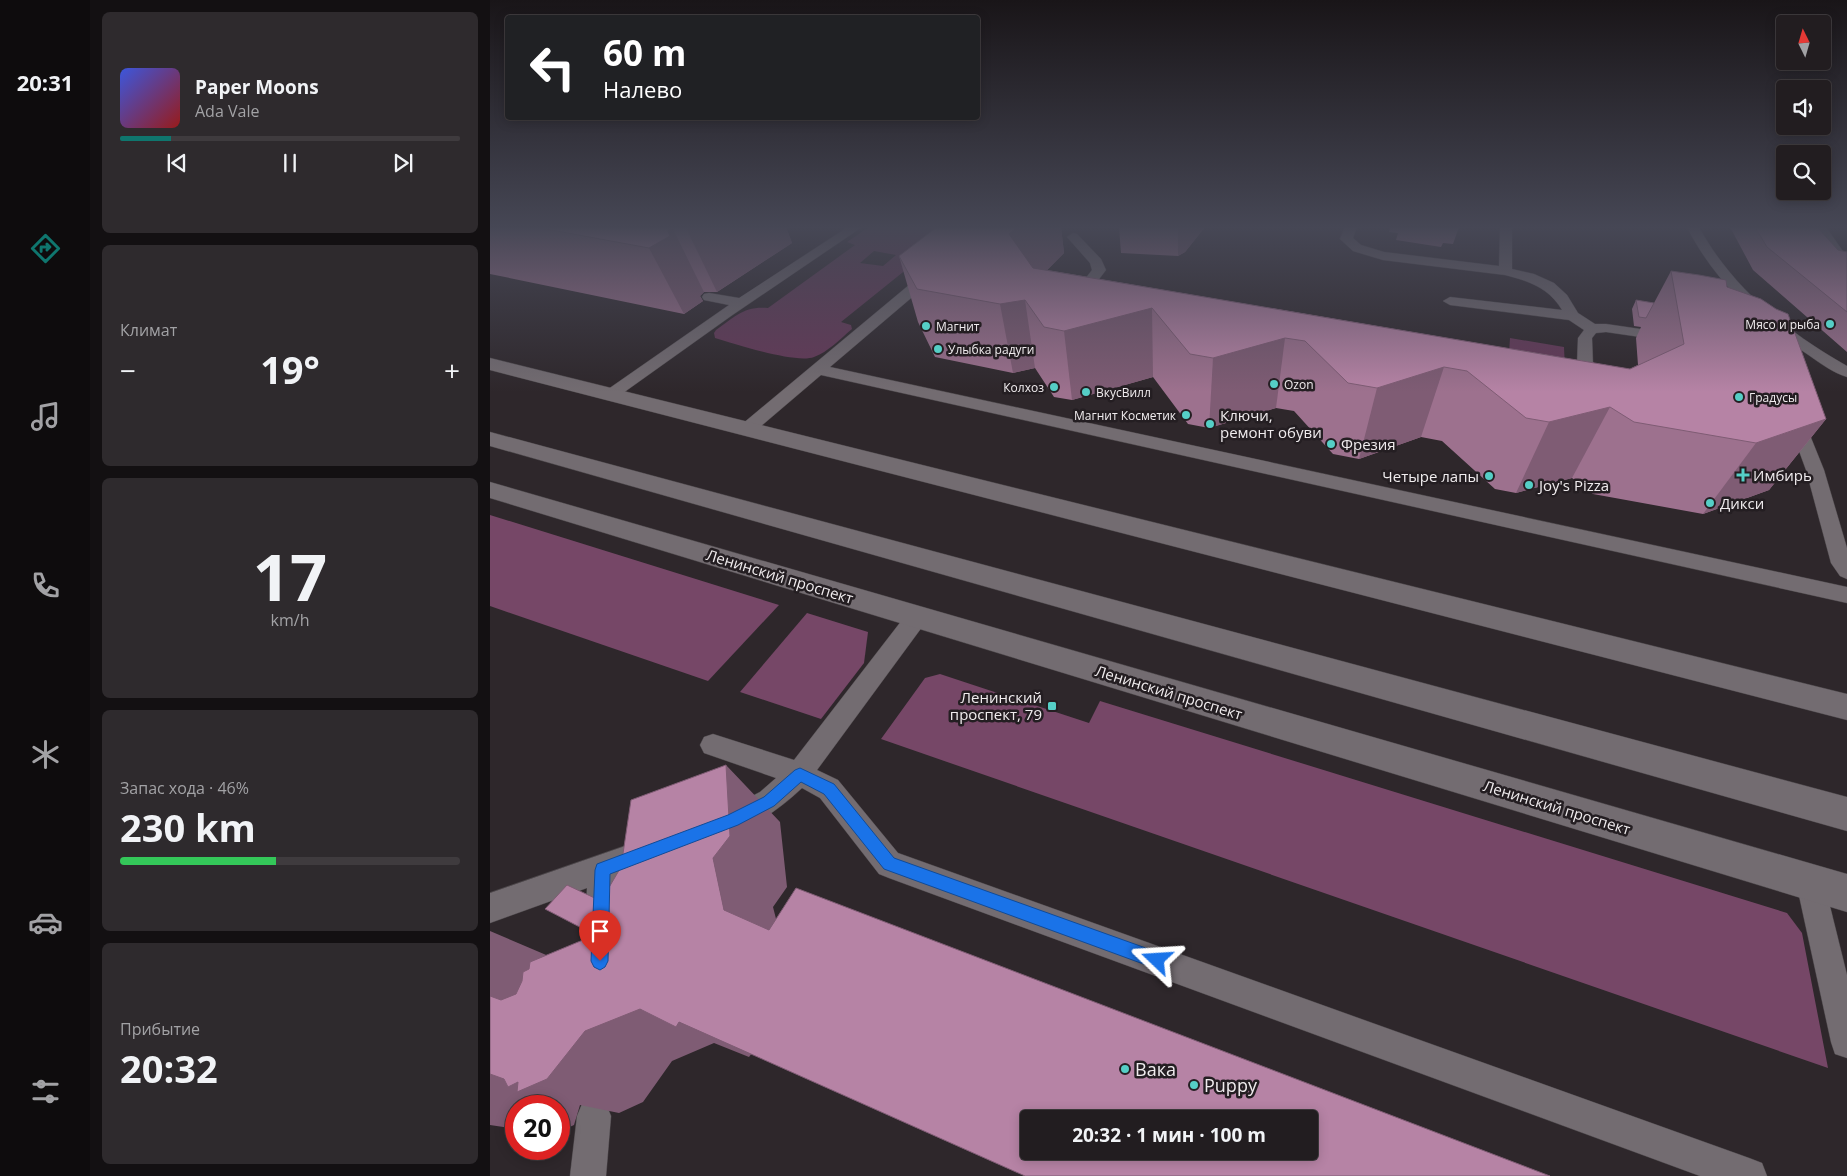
<!DOCTYPE html>
<html lang="ru">
<head>
<meta charset="utf-8">
<style>
	:root { --surface:#221d20; --page:#2e2a2d; --text:#f1f3f6; --muted:#a2a2a5; --line:#3f3b3e; --accent:#0f766e }
	body { margin:0; font-family:"Open Sans",sans-serif; background:var(--page); color:var(--text); height:100vh; display:flex; flex-direction:column; font-size:19px; white-space:nowrap }
	* { box-sizing:border-box; margin:0 }
	p { font-size:16px; color:var(--muted) }
	.icon { flex:none; width:28px; height:28px; fill:none; stroke:currentColor; stroke-width:2; stroke-linecap:round; stroke-linejoin:round }
	.map { position:relative; flex:1; overflow:hidden }
	.details { display:flex; flex-direction:column; gap:12px; padding:12px; background:#131012; width:400px }
	.details>* { flex:none }
	.top-card { position:absolute; left:15px; top:15px; width:475px; height:105px; border-radius:5px; box-shadow:0 2px 12px #0003,0 0 0 1px var(--line); background:#202124; color:#fff; overflow:hidden }
	.needle { width:32px; rotate:355deg }
	.buttons { position:absolute; left:1286px; top:15px; display:grid; gap:10px }
	.buttons a { display:grid; place-items:center; width:55px; height:55px; border-radius:5px; background:var(--surface); box-shadow:0 2px 12px #0003,0 0 0 1px var(--line); font-size:25px }
	.speed { position:absolute; left:15px; top:1095px; display:flex; gap:10px; font-size:25px; font-weight:700; text-align:center }
	.speed>* { display:grid; place-content:center; width:65px; height:65px; border-radius:50%; background:var(--surface); box-shadow:0 2px 12px #0003,0 0 0 1px var(--line); line-height:1 }
	.speed .limit { border:8px solid #d22; background:#fff; color:#111 }
	.pin { position:absolute; display:grid; place-items:center; width:42px; height:42px; color:#fff; margin:-51px -21px; border-radius:50% 50% 50% 0; rotate:-45deg; box-shadow:0 0 5px #0007 }
	.pin .icon { rotate:45deg }
	.me { position:absolute; width:55px; margin:-28px; rotate:290deg; stroke-linejoin:round; filter:drop-shadow(0 0 4px #0008) }
	.turn { display:flex; align-items:center; gap:18px; height:105px; padding:0 15px; font-size:22px }
	.turn .icon { width:65px; height:65px; stroke-width:2.5 }
	.turn b { display:block; font-size:35px; line-height:42px }
	.big { font-size:38px; font-weight:700; line-height:1.1 }
	.details .widget { flex:1; display:flex; flex-direction:column; justify-content:center; gap:8px; min-width:0; padding:0 18px; border-radius:8px; background:var(--page) }
	.details .dial { align-items:center; gap:0 }
	.dial b { font-size:65px; line-height:1 }
	.song { display:flex; align-items:center; gap:15px }
	.cover { width:60px; height:60px; border-radius:8px; background:linear-gradient(135deg,hsl(230 70% 55%),hsl(0 70% 35%)) }
	.played { height:5px; border-radius:2px; background:linear-gradient(90deg,var(--accent) 15%,var(--line) 15%) }
	.keys { display:flex; justify-content:space-around; direction:ltr }
	.heat { display:flex; justify-content:space-between; align-items:center; font-size:28px; direction:ltr }
	.charge { height:8px; border-radius:4px; background:linear-gradient(90deg,#34c759 46%,var(--line) 0) }
	.trip { position:absolute; left:530px; top:1110px; width:298px; height:50px; border-radius:5px; background:var(--surface); box-shadow:0 2px 12px #0003,0 0 0 1px var(--line); font-weight:700; line-height:50px; text-align:center }
	main { display:flex; flex:1; min-height:0 }
	.tab-bar { display:flex; flex-direction:column; width:90px; justify-content:space-around; align-items:center; background:#0e0c0d; color:var(--muted) }
	.tab-bar .icon { width:35px; height:35px }
	.tab-bar .on { color:var(--accent) }
	.tab-bar b { font-size:22px; color:var(--text) }
	.map>svg:first-child { display:block }
	.green { fill:#653958; fill-rule:evenodd }
	.forest { fill:#764767 }
	.lines { fill:none; stroke-linecap:round; stroke-linejoin:round }
	.lane-casing { stroke:#4a4548; stroke-width:1 }
	.street-casing { stroke:#4a4548; stroke-width:1 }
	.secondary-casing { stroke:#4a4548; stroke-width:1 }
	.lane { fill:#736c71; fill-rule:evenodd }
	.street { fill:#736c71; fill-rule:evenodd }
	.secondary { fill:#736c71; fill-rule:evenodd }
	.wall { fill:#9d718e }
	.shaded-wall { fill:#7f5c74 }
	.building { fill:#b683a5; stroke:#7f5c74; fill-rule:evenodd }
	.route { fill:#1a73e8; stroke:#114b97 }
	.poi-dot { fill:#55cec6; stroke:#241e22; stroke-width:2 }
	.labels { text-anchor:middle; dominant-baseline:central; stroke-width:5; stroke-linejoin:round; paint-order:stroke }
	.far-poi-label { font-size:12px; fill:#f0ecee; stroke:#241e22; text-anchor:start }
	.poi-label { font-size:15px; fill:#f0ecee; stroke:#241e22; text-anchor:start }
	.street-label { font-size:15px; fill:#f0ecee; stroke:#241e22 }
	.near-poi-label { font-size:18px; fill:#f0ecee; stroke:#241e22; text-anchor:start }
</style>
</head>
<body>
<main>
<nav class="tab-bar">
<b>20:31</b>
<svg class="icon on" aria-label="directions" viewBox="0 0 24 24"><path d="M12 3l9 9-9 9-9-9zM9 14v-3h6M13 9l2 2-2 2"/></svg>
<svg class="icon" aria-label="music" viewBox="0 0 24 24"><path d="M9 18V5l10-2v13"/><circle cx="6" cy="18" r="3"/><circle cx="16" cy="16" r="3"/></svg>
<svg class="icon" aria-label="phone" viewBox="0 0 24 24"><path d="M5 4h4l2 5-3 2q2 4 5 5l2-3 5 2v4C11 20 4 13 5 4z"/></svg>
<svg class="icon" aria-label="climate" viewBox="0 0 24 24"><path d="M12 3v18M4 7l16 10M4 17L20 7"/></svg>
<svg class="icon" aria-label="car" viewBox="0 0 24 24"><path d="M5 17H2v-5l4-1 3-4h7l3 4 3 1v5h-3M9 17h6M6 11h13"/><circle cx="7" cy="17" r="2"/><circle cx="17" cy="17" r="2"/></svg>
<svg class="icon" aria-label="filters" viewBox="0 0 24 24"><path d="M4 7h16M4 17h16"/><circle cx="9" cy="7" r="2"/><circle cx="15" cy="17" r="2"/></svg>
</nav>
<section class="details">
<div class="widget">
<div class="song"><i class="cover"></i><div><b>Paper Moons</b><p>Ada Vale</p></div></div>
<div class="played"></div>
<div class="keys"><svg class="icon" aria-label="previous" viewBox="0 0 24 24"><path d="M18 5L8 12l10 7zM5 5v14"/></svg><svg class="icon" aria-label="pause" viewBox="0 0 24 24"><path d="M8 5v14M16 5v14"/></svg><svg class="icon" aria-label="next" viewBox="0 0 24 24"><path d="M6 5l10 7-10 7zM19 5v14"/></svg></div>
</div>
<div class="widget"><p>Климат</p>
<div class="heat"><a>−</a><b class="big">19°</b><a>+</a></div>
</div>
<div class="widget dial"><b>17</b><p>km/h</p></div>
<div class="widget"><p>Запас хода · 46%</p><b class="big">230 km</b><div class="charge"></div></div>
<div class="widget"><p>Прибытие</p><b class="big">20:32</b></div>
</section>
<div class="map">
<svg width="1357" height="1176" viewBox="0 0 1357 1176">
	<rect width="100%" height="100%" fill="#2e272b"/>
	<g class="green">
		<path d="M379,227h168l-114,29 -82,66 10,3 1,4c-12,10 -24,23 -38,28 -18,7 -79,-13 -99,-19l-1,-5 2,-3c19,-13 27,-24 52,-22l87,-63 -8,-3zM384,251l22,4 -13,11 -23,-3z"/>
		<path d="M1020,338l54,9 1,22 -57,2z"/>
	</g>
	<g class="forest">
		<path d="M0,515l289,90 -71,76 -218,-75z"/>
		<path d="M317,613l61,19 -4,31 -43,56 -81,-27z"/>
		<path d="M450,674l149,49 11,-22 687,212 15,20 26,135 -947,-329 44,-61z"/>
	</g>
	<g class="lines">
		<g class="lane-casing">
			<g id="lane">
				<path d="M358,227h14l-131,89 -115,82h-12l-2,-3 2,-3 125,-87 -25,-5 -2,-3 2,-3 5,-1 30,5z"/>
				<path d="M855,227h12l-4,11 8,7 23,7 115,14 1,-39h12v42l22,5 20,9 13,12 11,18 17,11h11l62,9 5,1 2,3 -2,3 -5,1 -62,-9 -10,1 -4,5 1,27 -19,20h-12l-2,-3 17,-18 1,-26 6,-8 -15,-10 -119,-15 -7,-4 7,-4 112,13c-13,-22 -33,-29 -57,-35l-122,-15 -30,-9 -13,-12z"/>
				<path d="M1197,227h12c32,60 89,106 148,139v11c-13,-4 -26,-13 -37,-21 -50,-33 -96,-75 -123,-129z"/>
				<path d="M1324,227h12l21,30v13l-5,-1z"/>
				<path d="M583,233l4,1 24,25 5,11 -20,26 2,4 -2,3h-10l-4,-7 20,-26 -2,-7 -23,-26z"/>
				<path d="M442,269l5,1 2,3 -2,3 -107,91 1017,220v16l-1026,-228 -68,58 -6,1 -6,-1 -3,-4 3,-4 186,-155z"/>
				<path d="M1305,413l6,1 2,4 21,52 23,78v31l-7,-3 -9,-13 -25,-93 -19,-52 2,-4z"/>
				<path d="M427,608l8,3 3,6 -3,6 -108,147 21,10 60,73 851,305 13,5 5,13h-67l-811,-298 -10,-4 -59,-76 -18,-10c-20,19 -40,33 -65,43l-10,-4 -4,-9 4,-9 33,-17 16,-14 -72,-25 -4,-8 4,-8 9,-3 81,26 115,-149z"/>
				<path d="M158,838l10,4 4,10 -4,10 -42,15 -1,52 -4,11 -11,4 -11,-4 -4,-11 2,-41 -97,35v-30z"/>
				<path d="M1320,868l10,4 4,10 23,93v83l-12,-4 -4,-12 -35,-160 4,-10z"/>
				<path d="M104,1099l12,5 5,12 -5,60h-36l7,-60 5,-12z"/>
			</g>
		</g>
		<g class="street-casing">
			<path id="street" d="M0,358l1357,336v26l-1357,-350z"/>
		</g>
		<g class="secondary-casing">
			<g id="secondary">
				<path d="M0,432l1357,365v34l-1357,-385z"/>
				<path d="M0,482l1357,392v38l-1357,-414z"/>
			</g>
		</g>
		<use href="#lane" class="lane"/>
		<use href="#street" class="street"/>
		<use href="#secondary" class="secondary"/>
	</g>
	<g class="wall">
		<path d="M0,227h296l6,16 -75,49h-13l-4,4 3,5 -19,13 -194,-40z"/>
		<path d="M447,227h124l3,26 -17,17 583,99 8,-4 -2,-27 5,-11 -7,-1 -2,-17 4,-9 18,3 17,-32 56,16 99,132 -57,71 -66,24 -110,-20 -21,-16 -56,15 -21,-4 -53,-48 -21,-4 -62,22 -26,-5 -39,-43 -18,-3 -67,20 -21,-4 -35,-47 -81,23 -18,-3 -19,-29 -22,5 -78,-16 -17,-35 -19,-66z"/>
		<path d="M629,227h86l-20,25 -7,4 -57,-3z"/>
		<path d="M900,227h69l-6,17 -10,-1 -2,4 -45,-7 2,-7 -9,-1z"/>
		<path d="M1240,227h87l21,23 9,2v100l-94,-82z"/>
	</g>
	<g class="shaded-wall">
		<path d="M182,227l32,65 -4,4 3,5 -19,13 -35,-66z"/>
		<path d="M197,227h99l6,16 -75,49 -31,-64z"/>
		<path d="M527,227h44l3,26 -45,46 -10,-65z"/>
		<path d="M688,227h27l-20,25 -7,4z"/>
		<path d="M535,300l10,68 -22,5 -13,-69z"/>
		<path d="M662,308l1,69 -81,23 -8,-69z"/>
		<path d="M795,338l-9,70 -67,20 4,-70z"/>
		<path d="M954,367l-23,70 -62,22 18,-71z"/>
		<path d="M1120,407l-38,71 -56,15 33,-71z"/>
		<path d="M1336,419l-57,71 -66,24 53,-71z"/>
		<path d="M236,765l54,57 7,65 -14,20 12,47 -61,-44 -11,-52z"/>
		<path d="M0,931l68,29 82,49 39,13 73,31 -3,4 -35,-14 -42,18 -29,41 -24,11 -39,-8 -6,20 -15,7v-26h-43v23l-26,-4z"/>
	</g>
	<g class="building">
		<path d="M45,227h152l-1,1 -14,-1 -4,4 2,5 -21,12z"/>
		<path d="M447,227h80l-8,7 24,34 597,101 54,-25 -13,-73 28,4 27,5 1,7 34,12 15,10 12,5 38,105 -70,24 -122,-21 -24,-15 -61,15 -23,-4 -59,-47 -23,-4 -67,21 -29,-5 -43,-42 -20,-3 -72,20 -23,-4 -38,-46 -88,23 -20,-4 -19,-27 -25,4 -83,-15 -18,-33z"/>
		<path d="M1265,227h62l21,23 9,2v60l-80,-65z"/>
		<path d="M1146,300l18,3 -8,15 -7,-1z"/>
		<path d="M236,765l4,71 -17,22 11,52 45,20 27,-42 754,288h-525l-346,-154 -3,5 -36,-18 -55,22 -38,48 -30,13 1,-10 -10,5 -4,-8 -14,-5v-78l11,4 15,-6 6,-13 1,-9 6,-3 1,-7 65,-27 -50,-26 22,-24 34,16 20,-34 10,-67zM539,1119h280v32h-280z"/>
	</g>
	<linearGradient id="sky" x2="0" y2="1"><stop stop-color="#191518"/><stop offset="0.58" stop-color="#464755"/><stop offset="1" stop-color="#464755" stop-opacity="0"/></linearGradient>
	<rect width="1357" height="392" fill="url(#sky)"/>
	<path class="route" d="M310,768l34,16 60,74 263,94 6,3 2,5 -2,6 -6,3 -273,-100 -60,-75 -23,-12 -27,24 -36,19 -128,49 -2,87 -3,6 -5,3 -6,-3 -3,-6 4,-91 2,-6 131,-49 36,-18 31,-27z"/>
	<g class="poi-dot">
		<circle cx="1340" cy="324" r="5"/>
		<circle cx="436" cy="326" r="5"/>
		<circle cx="448" cy="349" r="5"/>
		<circle cx="784" cy="384" r="5"/>
		<circle cx="564" cy="387" r="5"/>
		<circle cx="596" cy="392" r="5"/>
		<circle cx="1249" cy="397" r="5"/>
		<circle cx="696" cy="415" r="5"/>
		<circle cx="720" cy="424" r="5"/>
		<circle cx="841" cy="444" r="5"/>
		<path d="M1250.5 467.5h5v5h5v5h-5v5h-5v-5h-5v-5h5z"/>
		<circle cx="999" cy="476" r="5"/>
		<circle cx="1039" cy="485" r="5"/>
		<circle cx="1220" cy="503" r="5"/>
		<rect x="557" y="701" width="10" height="10" rx="2.5"/>
		<circle cx="635" cy="1069" r="5"/>
		<circle cx="704" cy="1085" r="5"/>
	</g>
	<g class="labels">
		<g class="far-poi-label">
			<text x="1330" y="324" text-anchor="end">Мясо и рыба</text>
			<text x="446" y="326">Магнит</text>
			<text x="458" y="349">Улыбка радуги</text>
			<text x="794" y="384">Ozon</text>
			<text x="554" y="387" text-anchor="end">Колхоз</text>
			<text x="606" y="392">ВкусВилл</text>
			<text x="1259" y="397">Градусы</text>
			<text x="686" y="415" text-anchor="end">Магнит Косметик</text>
		</g>
		<g class="poi-label">
			<text x="730" y="415">Ключи,<tspan x="730" dy="17">ремонт обуви</tspan></text>
			<text x="851" y="444">Фрезия</text>
			<text x="1263" y="475">Имбирь</text>
			<text x="989" y="476" text-anchor="end">Четыре лапы</text>
			<text x="1049" y="485">Joy's Pizza</text>
			<text x="1230" y="503">Дикси</text>
			<text x="552" y="697" text-anchor="end">Ленинский<tspan x="552" dy="17">проспект, 79</tspan></text>
		</g>
		<g class="street-label">
			<text transform="translate(290 576) rotate(17)">Ленинский проспект</text>
			<text transform="translate(679 692) rotate(17)">Ленинский проспект</text>
			<text transform="translate(1067 807) rotate(17)">Ленинский проспект</text>
		</g>
		<g class="near-poi-label">
			<text x="645" y="1069">Вака</text>
			<text x="714" y="1085">Puppy</text>
		</g>
	</g>
</svg>
<div class="buttons">
<a><svg class="needle" viewBox="-14 -14 28 28"><path d="M0-13l5 13h-10z" fill="#e53935"/><path d="M0 13l5-13h-10z" fill="#a2a2a5"/></svg></a>
<a><svg class="icon" aria-label="sound" viewBox="0 0 24 24"><path d="M4 9h4l5-4v14l-5-4H4zM17 9q2 3 0 6"/></svg></a>
<a><svg class="icon" aria-label="search" viewBox="0 0 24 24"><circle cx="10" cy="10" r="6"/><path d="M15 15l6 6"/></svg></a>
</div>
<div class="speed"><div class="limit">20</div></div>
<div class="pin" style="left:110px;top:961px;background:#d93025"><svg class="icon" aria-label="arrive" viewBox="0 0 24 24"><path d="M6 21V4h12l-3 4 3 4H6"/></svg></div>
<svg class="me" style="left:667px;top:960px" viewBox="-20 -20 40 40"><path d="M0-17L14 15 0 8-14 15z" fill="#1a73e8" stroke="#fff" stroke-width="4"/></svg>
<div class="trip">20:32 · 1 мин · 100 m</div>
<div class="top-card">
<div class="turn"><svg class="icon" aria-label="left" viewBox="0 0 24 24"><path d="M17 20v-9H6M10 6l-5 5 5 5"/></svg><div><b>60 m</b>Налево</div></div>
</div>
</div>
</main>
</body>
</html>
